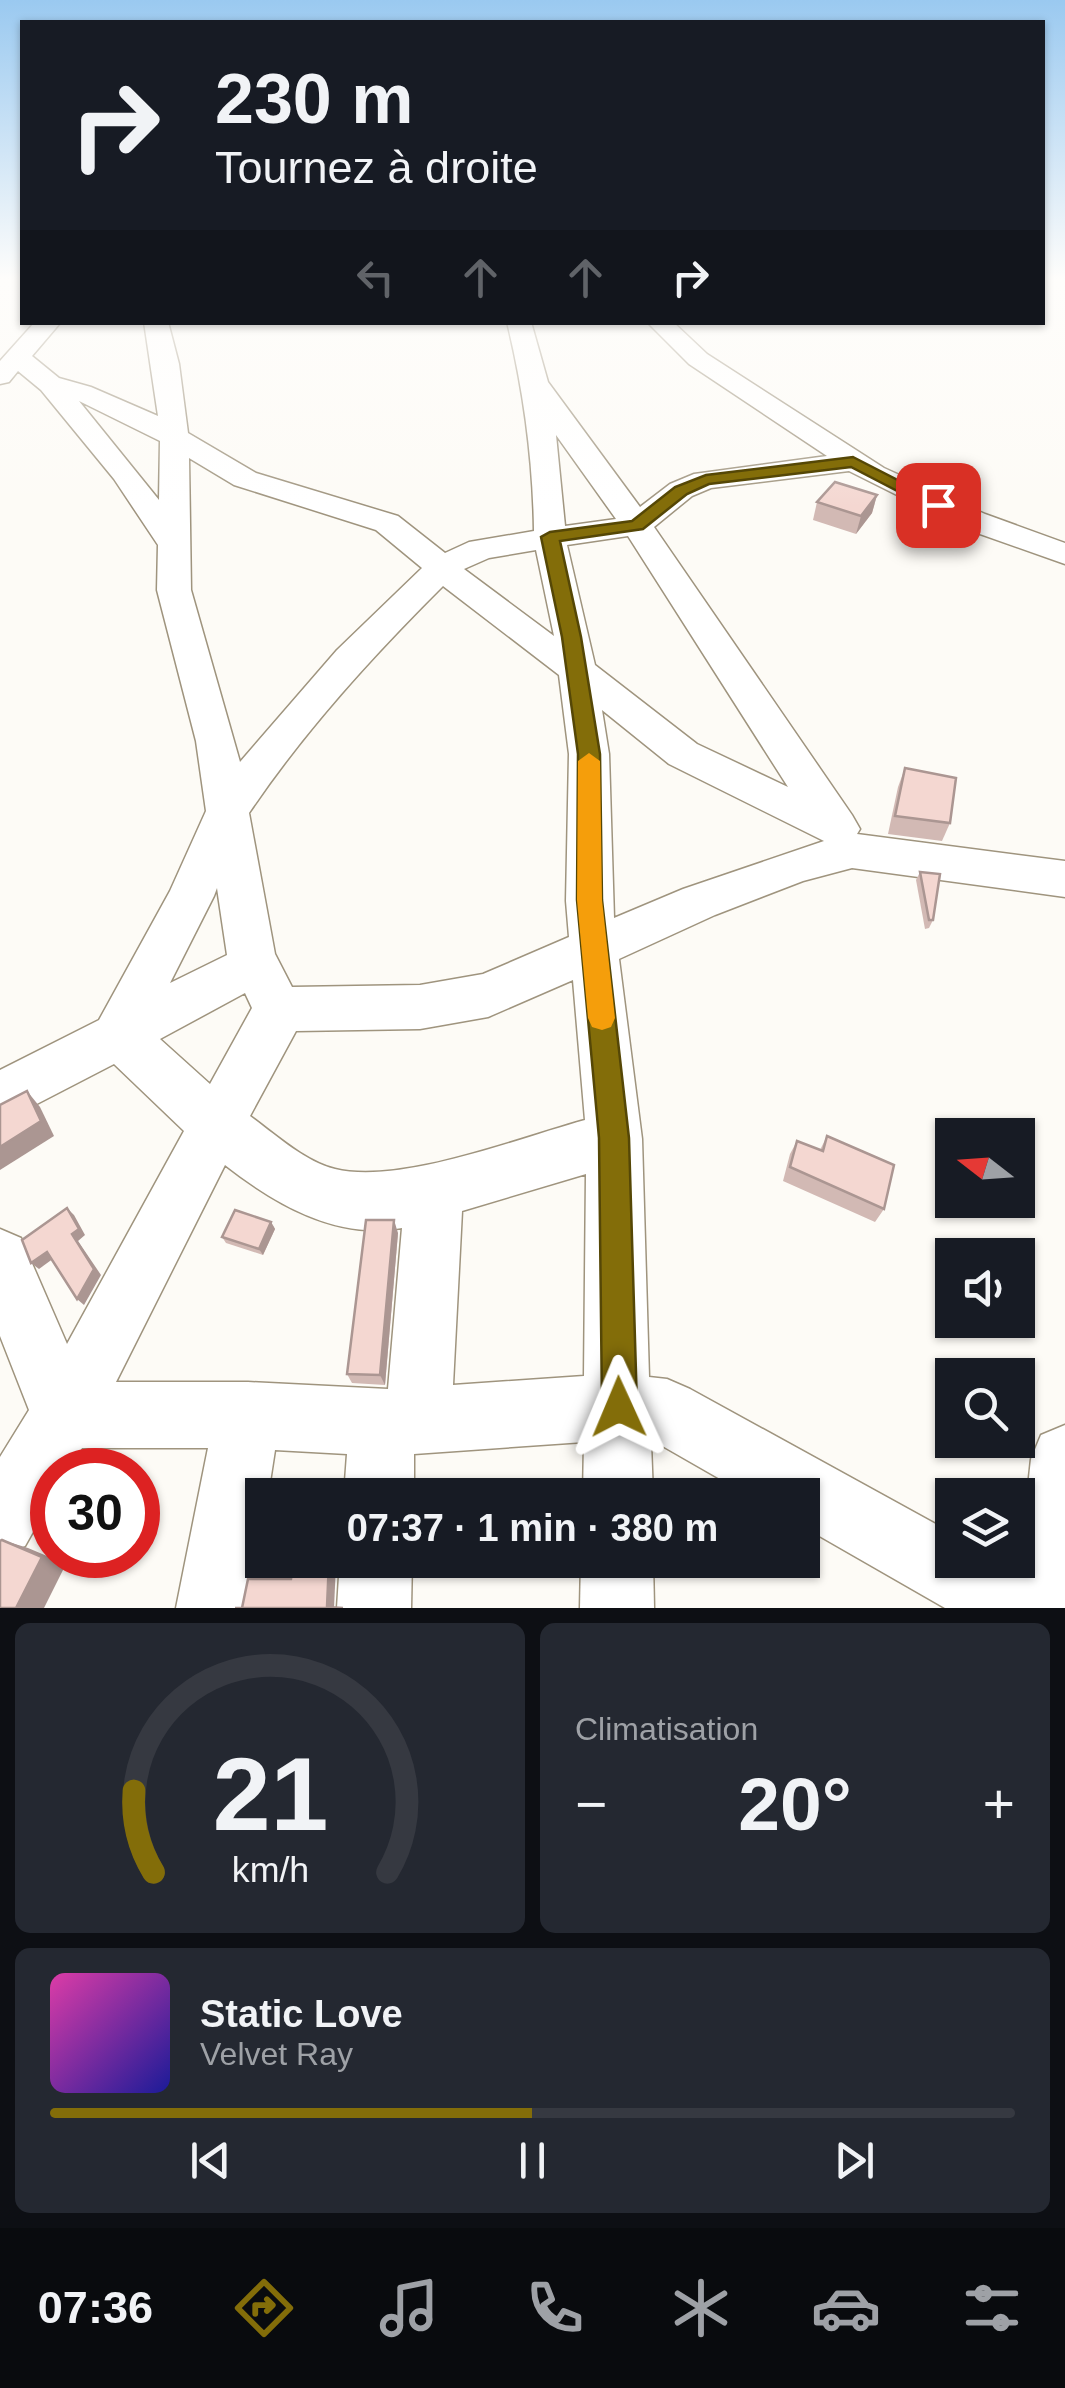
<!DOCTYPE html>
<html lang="fr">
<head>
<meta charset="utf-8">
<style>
	:root { --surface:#171b24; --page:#242831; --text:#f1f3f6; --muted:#9ea1a6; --line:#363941; --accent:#836d09 }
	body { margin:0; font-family:Helvetica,sans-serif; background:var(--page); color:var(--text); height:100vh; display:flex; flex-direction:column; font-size:38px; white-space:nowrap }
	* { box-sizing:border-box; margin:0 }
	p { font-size:32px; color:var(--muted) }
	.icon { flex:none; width:55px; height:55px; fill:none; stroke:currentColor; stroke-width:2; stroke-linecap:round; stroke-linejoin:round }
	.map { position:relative; height:1608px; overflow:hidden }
	.panel { display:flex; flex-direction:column; gap:15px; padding:15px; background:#0d0f14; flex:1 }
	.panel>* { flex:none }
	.top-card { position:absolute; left:20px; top:20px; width:1025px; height:305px; border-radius:0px; box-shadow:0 2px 8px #0004; background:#171b24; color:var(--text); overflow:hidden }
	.needle { width:65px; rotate:287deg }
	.fabs { position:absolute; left:935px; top:1118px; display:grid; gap:20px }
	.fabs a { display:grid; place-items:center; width:100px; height:100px; border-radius:0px; background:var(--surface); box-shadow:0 2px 8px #0004; font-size:50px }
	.speed { position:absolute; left:30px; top:1448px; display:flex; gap:20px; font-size:50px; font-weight:700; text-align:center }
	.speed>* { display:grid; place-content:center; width:130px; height:130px; border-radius:50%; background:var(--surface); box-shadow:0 2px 8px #0004; line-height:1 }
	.speed .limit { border:15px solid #d22; background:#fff; color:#111 }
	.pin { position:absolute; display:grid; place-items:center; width:85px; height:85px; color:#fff; margin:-42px; border-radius:20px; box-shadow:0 5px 15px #0006 }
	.me { position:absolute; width:110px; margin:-55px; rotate:359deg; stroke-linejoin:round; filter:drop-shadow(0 0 8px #0008) }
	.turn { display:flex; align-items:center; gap:35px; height:210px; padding:0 30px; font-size:45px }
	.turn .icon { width:130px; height:130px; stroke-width:2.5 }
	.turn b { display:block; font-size:70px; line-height:85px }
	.lanes { display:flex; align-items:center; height:95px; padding:0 30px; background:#0003; justify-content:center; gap:50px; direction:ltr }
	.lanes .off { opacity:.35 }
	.big { font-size:75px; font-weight:700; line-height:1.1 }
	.panel .widget { flex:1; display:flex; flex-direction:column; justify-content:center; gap:15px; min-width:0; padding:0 35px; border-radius:15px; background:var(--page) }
	.panel .dial { align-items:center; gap:0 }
	.dial svg { height:260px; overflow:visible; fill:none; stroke:var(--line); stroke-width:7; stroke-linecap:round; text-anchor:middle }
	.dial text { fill:var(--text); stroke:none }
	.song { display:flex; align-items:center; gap:30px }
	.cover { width:120px; height:120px; border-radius:15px; background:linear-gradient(135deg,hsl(320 70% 55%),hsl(240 70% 35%)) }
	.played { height:10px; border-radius:5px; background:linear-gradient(90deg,var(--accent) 50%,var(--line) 50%) }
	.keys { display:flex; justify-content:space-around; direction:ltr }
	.heat { display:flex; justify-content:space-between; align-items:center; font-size:55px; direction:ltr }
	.panel .tiles { flex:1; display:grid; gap:15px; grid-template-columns:1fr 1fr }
	.widget:last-child { grid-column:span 2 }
	.trip { position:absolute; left:245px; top:1478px; width:575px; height:100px; border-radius:0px; background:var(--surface); box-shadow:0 2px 8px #0004; font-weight:700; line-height:100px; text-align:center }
	.dock { display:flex; height:160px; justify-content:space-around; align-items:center; background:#090b0e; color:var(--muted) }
	.dock .icon { width:70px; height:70px }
	.dock .current { color:var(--accent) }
	.dock b { font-size:45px; color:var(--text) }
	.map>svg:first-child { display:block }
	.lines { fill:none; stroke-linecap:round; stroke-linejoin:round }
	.minor-casing { stroke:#9f947e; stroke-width:3 }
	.minor { fill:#fff; fill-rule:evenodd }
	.wall { fill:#d2b9b4 }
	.shaded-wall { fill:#ab9692 }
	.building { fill:#f4d7d1; stroke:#ab9692; stroke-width:2.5 }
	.route { fill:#836d09; stroke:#554706; stroke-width:2.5 }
	.slow { fill:#f59e0b }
</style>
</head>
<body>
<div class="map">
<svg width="1065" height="1608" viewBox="0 0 1065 1608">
	<rect width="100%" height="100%" fill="#fdfbf6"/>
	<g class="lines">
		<g class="minor-casing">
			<g id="minor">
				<path d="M35,322h26l-29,34 27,22 32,9 67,29 -14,-94h24l11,42 9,69 68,40 142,43 47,37 24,-11 65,-11c-1,-71 -10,-139 -27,-209h24l17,60 92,125 30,-23 24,-10 133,-18 -138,-92 -42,-42h26l34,32 177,114 101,46 80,29v21l-102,-36 -114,-57 -138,17 -19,8 -38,31 198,288 8,14 -3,5 208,27v36l-213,-29 -49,13 -88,34 -96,44 23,180 7,238 18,2 23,10 262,144v27h50l17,9 12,-110 10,-24 24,-10v183h-120l-143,-82v-31h-54l-89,-51 -8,-1 2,52h-70l1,-53 -170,12v41h-70l3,-41 -72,-4 -7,45h-6v34l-12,79h-74l32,-160h-126l-13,22h-17v28l-27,48 -25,10v-99l29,-47 -29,-74v-107l21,9 46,106 117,-213 -70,-67 -114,59v-53l99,-50 71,-129 36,-80 -10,-70 -39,-151 1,-45 -44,-66 -73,-89 -23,-19 -9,11 -9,2v-23zM79,401l81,40 -1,59zM556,435l60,84 -51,7zM189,458l45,27 142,45 46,38 -85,82 -97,112 -49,-172zM628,536l160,251 -91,-43 -102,-79 -28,-120zM536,550l18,86 -90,-67 25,-11zM443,586l116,89 10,79 -3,147 3,36 -86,37 -63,11 -128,2 -17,-33 -26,-141c56,-83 123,-156 194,-227zM602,710l67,54 155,77 -141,48 -69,29 -5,-164zM217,888l10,67 -57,28 44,-87zM573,980l12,140c-66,18 -185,65 -250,49 -31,-8 -59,-34 -85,-53l46,-85 124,-2 68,-12zM245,993l7,15 -42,76 -50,-45zM225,1165c50,39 111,75 177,63l-14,161 -140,-7h-132zM586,1174l-2,202 -131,9 9,-174z"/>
				<path d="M340,1560h72l-1,48h-74z"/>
				<path d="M581,1560h72l1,48h-74z"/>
			</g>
		</g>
		<use href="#minor" class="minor"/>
	</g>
	<g class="wall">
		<path d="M877,495l-5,18 -16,21 -43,-14 4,-18z"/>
		<path d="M905,768l45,55 -8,18 -54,-7 10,-47z"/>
		<path d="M920,872l13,48 -4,8 -4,1 -9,-49z"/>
		<path d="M827,1136l57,73 -9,13 -92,-41 7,-27 7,-13 23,9z"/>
		<path d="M271,1222l4,7 -12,26 -37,-12 -4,-6z"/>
		<path d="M398,1233l-13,152 -33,-2 -5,-9z"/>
	</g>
	<g class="shaded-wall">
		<path d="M877,495l-5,18 -16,21 5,-18z"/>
		<path d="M27,1091l13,16 14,29 -54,34v-23z"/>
		<path d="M67,1208l7,7 11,20 -7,6 23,34 -17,30 -7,-6 -5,-65z"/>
		<path d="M394,1220l4,13 -13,152 -5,-10z"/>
		<path d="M271,1222l4,7 -12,26 -4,-6z"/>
		<path d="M47,1252l7,6 -15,11 -8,-6z"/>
		<path d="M2,1540l26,8 38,16 -22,44h-28z"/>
		<path d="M330,1560l6,4 -2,44 -7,-1z"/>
	</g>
	<g class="building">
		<path d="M835,482l42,13 -16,21 -44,-14z"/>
		<path d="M905,768l51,10 -6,45 -55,-7z"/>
		<path d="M920,872l20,2 -7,46h-4z"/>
		<path d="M27,1091l14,30 -41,26v-42z"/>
		<path d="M827,1136l67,29 -10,44 -94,-42 7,-26 26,10z"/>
		<path d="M67,1208l12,21 -7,5 22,35 -17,30 -30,-47 -16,11 -9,-23z"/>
		<path d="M235,1210l36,12 -12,27 -37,-12z"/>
		<path d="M366,1220h28l-14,155 -33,-1z"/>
		<path d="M2,1540l40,17 -26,51h-16v-67z"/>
		<path d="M294,1560h35l-2,47 16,1h-108h7l6,-29h43z"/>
	</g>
	<linearGradient id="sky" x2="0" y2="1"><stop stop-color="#9ac9f0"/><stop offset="0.55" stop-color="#fefdfb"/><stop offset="1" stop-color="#fefdfb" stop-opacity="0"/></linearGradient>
	<rect width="1065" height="507" fill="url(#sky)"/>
	<path class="route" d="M853,457l93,48 -14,4 -81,-42 -142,17 -22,10 -44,35 -83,12 21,96 19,117 2,146 27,238 8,269 -5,12 -13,6 -12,-6 -5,-12 -3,-269 -22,-238 1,-146 -16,-117 -21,-100 9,-5 82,-11 43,-34 31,-12z"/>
	<path class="slow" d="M589,753l11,8 2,139 13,118 -4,9 -9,3 -10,-3 -4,-9 -11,-118 1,-139z"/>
</svg>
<div class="fabs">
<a><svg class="needle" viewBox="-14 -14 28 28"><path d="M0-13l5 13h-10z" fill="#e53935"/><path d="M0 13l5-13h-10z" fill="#9ea1a6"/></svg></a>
<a><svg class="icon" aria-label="sound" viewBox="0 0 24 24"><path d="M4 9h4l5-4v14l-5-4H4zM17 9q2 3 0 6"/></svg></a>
<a><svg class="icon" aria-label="search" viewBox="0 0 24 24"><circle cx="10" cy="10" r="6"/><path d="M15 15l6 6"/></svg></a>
<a><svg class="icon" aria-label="layers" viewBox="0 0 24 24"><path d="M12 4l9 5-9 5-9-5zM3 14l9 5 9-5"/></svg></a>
</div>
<div class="speed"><div class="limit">30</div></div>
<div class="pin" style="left:938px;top:505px;background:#d93025"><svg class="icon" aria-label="arrive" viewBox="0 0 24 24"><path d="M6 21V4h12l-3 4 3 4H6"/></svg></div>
<svg class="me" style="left:619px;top:1407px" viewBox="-20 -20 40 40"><path d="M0-17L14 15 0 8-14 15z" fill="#836d09" stroke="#fff" stroke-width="4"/></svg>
<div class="trip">07:37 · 1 min · 380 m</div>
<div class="top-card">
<div class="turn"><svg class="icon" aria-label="right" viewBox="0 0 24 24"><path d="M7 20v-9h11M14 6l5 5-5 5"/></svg><div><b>230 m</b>Tournez à droite</div></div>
<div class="lanes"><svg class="icon off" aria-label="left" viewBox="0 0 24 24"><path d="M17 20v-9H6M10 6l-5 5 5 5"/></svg><svg class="icon off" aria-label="ahead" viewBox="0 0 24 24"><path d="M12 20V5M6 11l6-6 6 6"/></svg><svg class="icon off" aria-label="ahead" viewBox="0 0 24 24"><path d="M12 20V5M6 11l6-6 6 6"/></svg><svg class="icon" aria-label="right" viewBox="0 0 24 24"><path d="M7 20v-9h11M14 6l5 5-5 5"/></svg></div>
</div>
</div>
<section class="panel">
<div class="tiles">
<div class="widget dial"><svg viewBox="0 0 100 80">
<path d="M14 69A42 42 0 1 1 86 69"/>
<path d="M14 69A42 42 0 0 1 8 44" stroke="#836d09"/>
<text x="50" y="56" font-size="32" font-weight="700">21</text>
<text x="50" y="72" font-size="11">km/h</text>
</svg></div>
<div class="widget"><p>Climatisation</p>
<div class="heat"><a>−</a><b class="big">20°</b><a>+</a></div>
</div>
<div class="widget">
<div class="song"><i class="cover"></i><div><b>Static Love</b><p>Velvet Ray</p></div></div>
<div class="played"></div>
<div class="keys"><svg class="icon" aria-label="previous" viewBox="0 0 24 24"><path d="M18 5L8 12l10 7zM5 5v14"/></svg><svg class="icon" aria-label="pause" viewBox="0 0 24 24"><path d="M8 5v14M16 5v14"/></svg><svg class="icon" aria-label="next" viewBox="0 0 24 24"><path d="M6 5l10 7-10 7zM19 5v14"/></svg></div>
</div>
</div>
</section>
<nav class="dock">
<b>07:36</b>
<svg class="icon current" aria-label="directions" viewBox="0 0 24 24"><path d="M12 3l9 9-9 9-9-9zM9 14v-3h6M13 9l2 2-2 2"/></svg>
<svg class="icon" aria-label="music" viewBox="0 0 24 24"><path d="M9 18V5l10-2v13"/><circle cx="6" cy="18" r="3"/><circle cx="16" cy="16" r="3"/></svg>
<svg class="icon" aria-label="phone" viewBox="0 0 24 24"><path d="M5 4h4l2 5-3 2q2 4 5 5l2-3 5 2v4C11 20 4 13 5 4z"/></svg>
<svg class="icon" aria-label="climate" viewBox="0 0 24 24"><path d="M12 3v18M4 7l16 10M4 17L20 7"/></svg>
<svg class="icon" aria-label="car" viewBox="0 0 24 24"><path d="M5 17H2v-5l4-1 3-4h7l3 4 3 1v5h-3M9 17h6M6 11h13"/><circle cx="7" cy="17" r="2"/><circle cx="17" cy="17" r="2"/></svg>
<svg class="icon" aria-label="filters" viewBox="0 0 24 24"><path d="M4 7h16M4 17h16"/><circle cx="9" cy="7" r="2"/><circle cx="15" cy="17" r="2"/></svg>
</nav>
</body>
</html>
